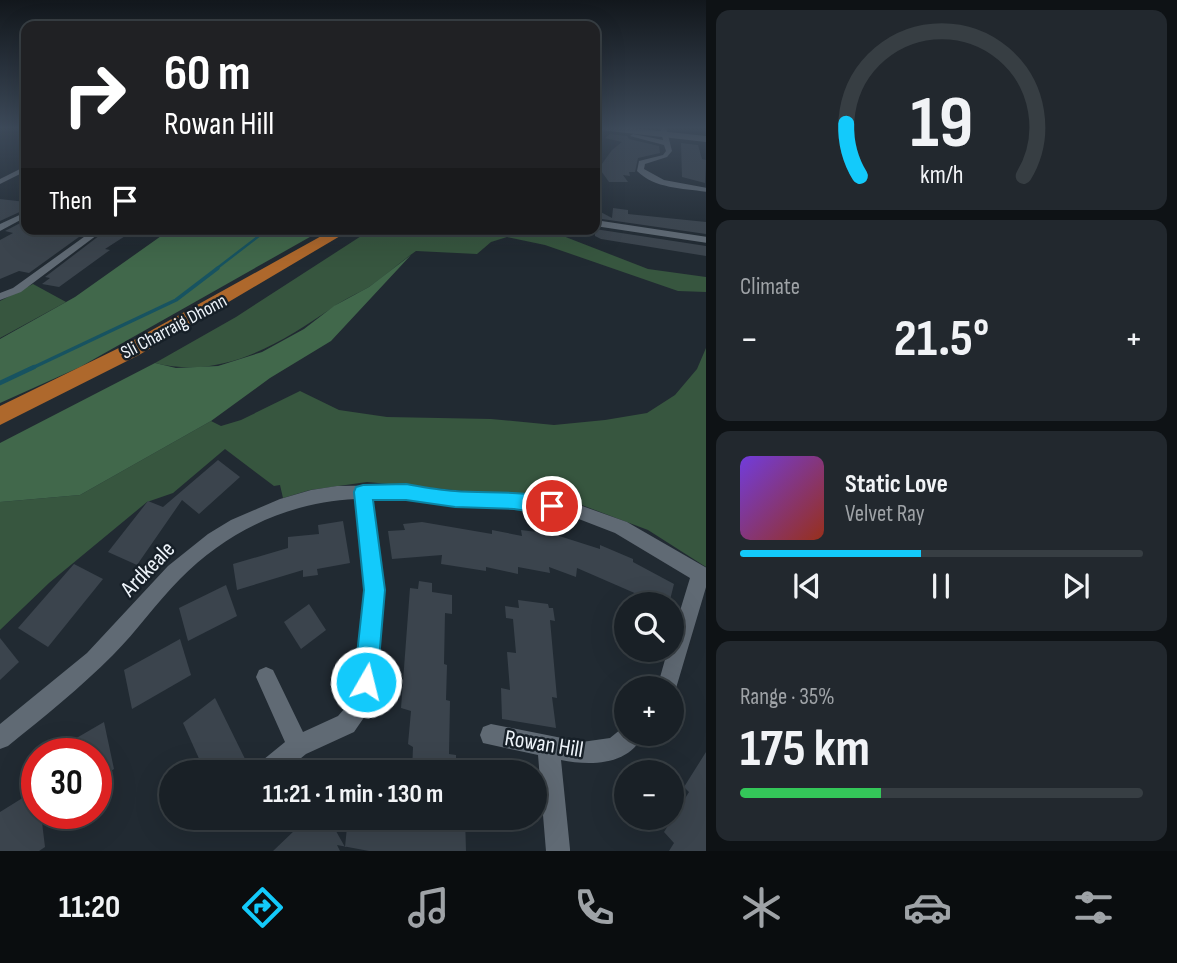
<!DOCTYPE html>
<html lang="en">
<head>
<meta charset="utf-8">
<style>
	:root { --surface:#192026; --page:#22282e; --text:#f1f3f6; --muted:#9fa3a7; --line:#373e43; --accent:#13cafb }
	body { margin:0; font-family:"Sofia Sans Condensed",sans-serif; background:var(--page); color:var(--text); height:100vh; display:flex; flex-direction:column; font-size:26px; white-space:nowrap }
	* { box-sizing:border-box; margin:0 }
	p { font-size:23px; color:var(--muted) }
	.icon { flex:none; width:38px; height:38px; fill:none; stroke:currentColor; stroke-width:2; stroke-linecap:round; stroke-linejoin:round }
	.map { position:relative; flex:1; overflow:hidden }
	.side { display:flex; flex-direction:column; gap:10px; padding:10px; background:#0e1215; width:471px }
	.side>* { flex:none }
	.hud { position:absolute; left:21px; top:21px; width:579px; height:214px; border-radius:14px; box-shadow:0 7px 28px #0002,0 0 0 2px var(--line); background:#202124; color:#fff; overflow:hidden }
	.buttons { position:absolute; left:614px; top:592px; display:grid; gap:14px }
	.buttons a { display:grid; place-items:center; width:70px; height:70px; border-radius:50%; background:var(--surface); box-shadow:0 7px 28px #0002,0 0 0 2px var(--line); font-size:35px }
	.speed { position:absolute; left:21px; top:738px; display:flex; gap:14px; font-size:35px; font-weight:700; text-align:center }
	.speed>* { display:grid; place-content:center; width:91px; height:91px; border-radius:50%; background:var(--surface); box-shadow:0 7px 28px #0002,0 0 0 2px var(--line); line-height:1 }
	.speed .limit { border:10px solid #d22; background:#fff; color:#111 }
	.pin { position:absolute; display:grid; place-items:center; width:60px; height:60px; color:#fff; margin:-30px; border:4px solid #fff; border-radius:50%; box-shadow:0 2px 7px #0007 }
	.me { position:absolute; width:77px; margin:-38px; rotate:8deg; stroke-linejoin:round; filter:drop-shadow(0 0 5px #0008) }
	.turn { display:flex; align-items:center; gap:24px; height:147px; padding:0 28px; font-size:32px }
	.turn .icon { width:91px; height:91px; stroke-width:2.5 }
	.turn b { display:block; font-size:49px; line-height:60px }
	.then { display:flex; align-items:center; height:66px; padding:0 28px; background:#0003; gap:14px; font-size:26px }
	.big { font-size:52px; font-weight:700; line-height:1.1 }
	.side .widget { flex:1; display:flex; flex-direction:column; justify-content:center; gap:10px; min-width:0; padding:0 24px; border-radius:14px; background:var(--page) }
	.side .dial { align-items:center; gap:0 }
	.dial svg { height:182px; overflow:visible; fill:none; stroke:var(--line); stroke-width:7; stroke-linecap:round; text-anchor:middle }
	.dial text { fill:var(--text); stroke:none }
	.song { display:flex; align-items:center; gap:21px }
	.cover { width:84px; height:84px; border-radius:10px; background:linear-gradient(135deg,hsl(260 70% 55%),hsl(10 70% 35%)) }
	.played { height:7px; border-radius:4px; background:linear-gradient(90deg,var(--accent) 45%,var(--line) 45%) }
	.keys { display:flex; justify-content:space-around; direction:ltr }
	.heat { display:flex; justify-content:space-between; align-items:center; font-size:38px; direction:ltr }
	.charge { height:10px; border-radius:5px; background:linear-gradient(90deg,#34c759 35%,var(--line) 0) }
	.trip { position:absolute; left:159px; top:760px; width:388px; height:70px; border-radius:35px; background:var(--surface); box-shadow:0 7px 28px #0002,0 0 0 2px var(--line); font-weight:700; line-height:70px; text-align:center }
	.menu { display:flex; height:112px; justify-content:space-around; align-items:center; background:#0a0d0f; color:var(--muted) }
	.menu .icon { width:49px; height:49px }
	.menu .selected { color:var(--accent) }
	.menu b { font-size:32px; color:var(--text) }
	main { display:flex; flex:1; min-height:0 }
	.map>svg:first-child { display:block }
	.green { fill:#37563f }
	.forest { fill:#41684b }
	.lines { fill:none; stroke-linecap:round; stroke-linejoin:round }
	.stream-far2 { stroke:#175361; stroke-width:2.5 }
	.stream-far1 { stroke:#175361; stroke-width:3.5 }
	.stream { stroke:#175361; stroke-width:4.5 }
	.building { fill:#3b444d }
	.minor { fill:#606a74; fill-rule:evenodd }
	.secondary { fill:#606a74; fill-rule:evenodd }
	.trunk { fill:#ae682c; fill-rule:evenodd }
	.route { fill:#13cafb; stroke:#0c83a3; stroke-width:2 }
	.labels { text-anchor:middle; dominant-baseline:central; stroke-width:5; stroke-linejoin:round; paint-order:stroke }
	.street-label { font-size:19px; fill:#edf3f9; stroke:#172028 }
	.near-street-label { font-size:23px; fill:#edf3f9; stroke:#172028 }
</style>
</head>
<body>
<main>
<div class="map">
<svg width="707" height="851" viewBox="0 0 707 851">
	<rect width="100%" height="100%" fill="#212a32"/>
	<g class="green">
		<path d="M372,229h173l103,40 58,8v15l-28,-1 -133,-46 -38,-8 -16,5 -14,12 -61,-3c-16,11 -31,25 -47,36 -12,7 -25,12 -37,21 -53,36 -110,72 -177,55l81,-46z"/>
		<path d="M33,284l33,18 -66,36v-37z"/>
		<path d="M706,348v219l-58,-37 -77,-29 -204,-19 -57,8 -27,8 -3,-13 -6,1 -49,-37 -52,44 -26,9 -98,81 -49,47v-128l80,-7 131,-74 10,5 20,-6 59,-29 39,19 48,7 104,2 63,6 51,-5 42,-7 28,-18 22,-26z"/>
	</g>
	<g class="forest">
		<path d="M171,229h153l-244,138 -80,36v-64l75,-42z"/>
		<path d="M411,255l-80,86 -61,37 -59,43 -131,74 -80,7v-59l155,-80 21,5 42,-2 44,-14 42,-23 30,-23 35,-19z"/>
	</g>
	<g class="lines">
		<path class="stream-far2" d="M216,269l52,-40"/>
		<path class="stream-far1" d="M30,369l146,-69 42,-32"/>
		<path class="stream" d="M0,383l34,-16"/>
	</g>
	<g class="building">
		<path d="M610,134l17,2 2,3 30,7 1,7 -22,5 -3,14h-6l1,4 -7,-1 5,7h-19l-10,-14 13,-18 10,-8 -17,-4z"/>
		<path d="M681,143l17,2 4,14 4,1 -1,23 -23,-6z"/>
		<path d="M0,199l26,3v7l-26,12z"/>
		<path d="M613,208l15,2v4l78,8v12l-111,-16v-9l17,9z"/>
		<path d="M26,220v9h64l-61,44 -10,-2 -19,8v-39l13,-7 -8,-2z"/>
		<path d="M108,229h28l-31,20 5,1 -51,37 -17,-3 8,-6 -5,-1z"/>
		<path d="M595,229l111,17v10l-105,-17 -6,-3z"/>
		<path d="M218,460l22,17 -41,37 -17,-14 -45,65 -29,-13 40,-51 15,6z"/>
		<path d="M343,521l7,42 -33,6 1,6 -15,2v-7l-66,20 -4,-26 55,-16v-11l31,-3 -1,-9z"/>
		<path d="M422,522l70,12v-4l30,6 -1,-6 32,4 47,15v-4l33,14v3l41,22 -5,20h-25l2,-6 -69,-30 -1,9 -27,-10 1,6 -32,-6v7l-32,-7v4l-32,-5 -13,-2 1,-9 -50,4 -4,-28 17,-1 -2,-6z"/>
		<path d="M74,564l29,15 -55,68 -30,-19z"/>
		<path d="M419,581l13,2v9l20,3v19l-7,-1 -1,51 3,1 -1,35 4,1 -1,53 7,1v17h-44l1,-25 -5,-3 3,-33 -10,-3 9,-120 8,1z"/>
		<path d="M226,585l11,31 -49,25 -9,-33z"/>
		<path d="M518,600l30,4 1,4h4l2,13 -5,-1 7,78 -5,-1 4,31 -54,-9 -1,-31 9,2 -3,-38 9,1 -3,-34 -7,-1 -1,-12 14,2z"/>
		<path d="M309,604l17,26 -25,19 -17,-27z"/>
		<path d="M0,638l19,24 -19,18z"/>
		<path d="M180,639l11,36 -59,34 -8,-39z"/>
		<path d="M215,698l33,67 -8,7h-35l-22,-49z"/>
		<path d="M104,722l10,47 -18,11v-26h-47z"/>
		<path d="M706,752v99h-37l5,-8 -10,-11 25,-40 -5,-5z"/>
		<path d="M37,789v25h4l4,33 -6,4h-39v-39z"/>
		<path d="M297,817h31l17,30 3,-30h117l1,34h-97l-32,-6 3,6h-67l22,-21 -4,-7z"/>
	</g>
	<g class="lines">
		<g class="minor">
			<path d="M660,127h6l6,24 -5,6 -22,7 -1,5 20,11 43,8v4c-24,-4 -52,-3 -70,-21l2,-10 24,-6 3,-4 -2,-6 -34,-9 3,-2 30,6z"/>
			<path d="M26,166v5l-26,13v-5z"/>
			<path d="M26,212v5l-26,14v-7z"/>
			<path d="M595,220l112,17v6l-112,-17z"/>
			<path d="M95,229h10l-84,63 -21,8v-7l13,-5z"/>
			<path d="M406,485l49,7 59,2 57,8 56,20 80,46v16l-33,111 -2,1v-8h-15l11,-39h4v-12l18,-59 -75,-45 -44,-17 -57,-8 -59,-2 -49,-7h-34l11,91 -9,113 -20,29 -48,22 -22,18h-29l3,-8 27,-22 -29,-65 3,-7 7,-3 7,3 30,62 35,-16 15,-17 12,-109 -9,-91c-67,3 -129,32 -176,80 -24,24 -43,52 -67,76 -33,33 -69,62 -105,91l-8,3v-25l87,-71 81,-87 40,-32 23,-14 49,-21 31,-9 26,-4z"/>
			<path d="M491,724l91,18 28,-4 16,-13v8h18c-14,33 -54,33 -83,27l9,89v2h-24l-8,-96 -55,-12 -3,-8 3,-8z"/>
		</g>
		<path class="secondary" d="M597,127h25l85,9v6l-106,-12z"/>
		<path class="trunk" d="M334,229h18l-213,126 -139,70v-19l125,-61z"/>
	</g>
	<linearGradient id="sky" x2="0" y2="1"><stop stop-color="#12171c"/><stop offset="0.52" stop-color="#3d4a5a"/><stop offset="1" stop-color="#3d4a5a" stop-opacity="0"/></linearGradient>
	<rect width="707" height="246" fill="url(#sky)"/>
	<path class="route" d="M406,484c17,3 33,6 49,7 34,3 71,-2 103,10l3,5 -3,6 -6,3 -38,-6 -59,-2 -49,-7h-33l12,90 -8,92 -3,8 -8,4 -9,-4 -3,-8 10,-92 -10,-98 2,-5 7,-2z"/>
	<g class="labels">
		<g class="street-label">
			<text transform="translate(174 327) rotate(-28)">Sli Charraig Dhonn</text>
		</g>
		<g class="near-street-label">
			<text transform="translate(148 569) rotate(-46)">Ardkeale</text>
			<text transform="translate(544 744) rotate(9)">Rowan Hill</text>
		</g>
	</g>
</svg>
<div class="buttons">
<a><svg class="icon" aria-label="search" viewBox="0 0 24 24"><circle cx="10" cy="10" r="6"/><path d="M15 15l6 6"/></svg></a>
<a>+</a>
<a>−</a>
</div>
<div class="speed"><div class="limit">30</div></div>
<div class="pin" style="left:552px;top:506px;background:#d93025"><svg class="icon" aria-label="arrive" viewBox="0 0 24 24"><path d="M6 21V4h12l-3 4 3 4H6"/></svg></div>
<svg class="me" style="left:366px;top:682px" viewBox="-20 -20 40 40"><circle r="17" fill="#13cafb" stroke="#fff" stroke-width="3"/><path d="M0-11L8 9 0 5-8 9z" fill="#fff"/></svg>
<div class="trip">11:21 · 1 min · 130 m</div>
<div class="hud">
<div class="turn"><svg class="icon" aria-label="right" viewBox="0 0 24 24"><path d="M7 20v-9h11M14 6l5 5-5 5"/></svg><div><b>60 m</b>Rowan Hill</div></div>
<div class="then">Then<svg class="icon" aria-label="arrive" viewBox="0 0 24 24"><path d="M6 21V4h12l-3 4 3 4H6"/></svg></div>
</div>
</div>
<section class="side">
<div class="widget dial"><svg viewBox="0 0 100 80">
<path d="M14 69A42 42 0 1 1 86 69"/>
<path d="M14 69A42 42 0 0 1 8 46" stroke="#13cafb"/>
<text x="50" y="56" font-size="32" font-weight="700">19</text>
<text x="50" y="72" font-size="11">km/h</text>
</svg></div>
<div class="widget"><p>Climate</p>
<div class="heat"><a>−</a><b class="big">21.5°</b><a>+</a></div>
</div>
<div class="widget">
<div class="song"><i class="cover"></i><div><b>Static Love</b><p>Velvet Ray</p></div></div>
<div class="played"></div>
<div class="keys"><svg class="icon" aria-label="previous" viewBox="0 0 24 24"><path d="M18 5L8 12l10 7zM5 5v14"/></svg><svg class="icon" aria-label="pause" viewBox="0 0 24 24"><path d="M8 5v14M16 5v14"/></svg><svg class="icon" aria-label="next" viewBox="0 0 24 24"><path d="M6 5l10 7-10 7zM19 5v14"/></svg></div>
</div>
<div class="widget"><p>Range · 35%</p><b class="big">175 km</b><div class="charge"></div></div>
</section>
</main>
<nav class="menu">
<b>11:20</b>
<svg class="icon selected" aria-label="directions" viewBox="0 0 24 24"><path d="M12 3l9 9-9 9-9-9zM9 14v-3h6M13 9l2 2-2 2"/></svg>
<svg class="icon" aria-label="music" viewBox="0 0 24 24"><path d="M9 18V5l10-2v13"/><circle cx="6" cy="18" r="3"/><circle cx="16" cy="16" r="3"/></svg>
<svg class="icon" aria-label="phone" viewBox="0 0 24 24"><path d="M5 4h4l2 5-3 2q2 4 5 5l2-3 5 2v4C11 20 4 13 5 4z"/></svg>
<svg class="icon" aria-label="climate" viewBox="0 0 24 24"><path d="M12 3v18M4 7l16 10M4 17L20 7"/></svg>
<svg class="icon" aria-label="car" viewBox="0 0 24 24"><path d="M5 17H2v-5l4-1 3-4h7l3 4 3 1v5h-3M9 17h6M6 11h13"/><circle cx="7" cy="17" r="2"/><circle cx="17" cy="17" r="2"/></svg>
<svg class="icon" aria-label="filters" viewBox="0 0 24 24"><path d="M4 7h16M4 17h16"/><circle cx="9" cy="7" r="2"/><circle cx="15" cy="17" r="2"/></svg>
</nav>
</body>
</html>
